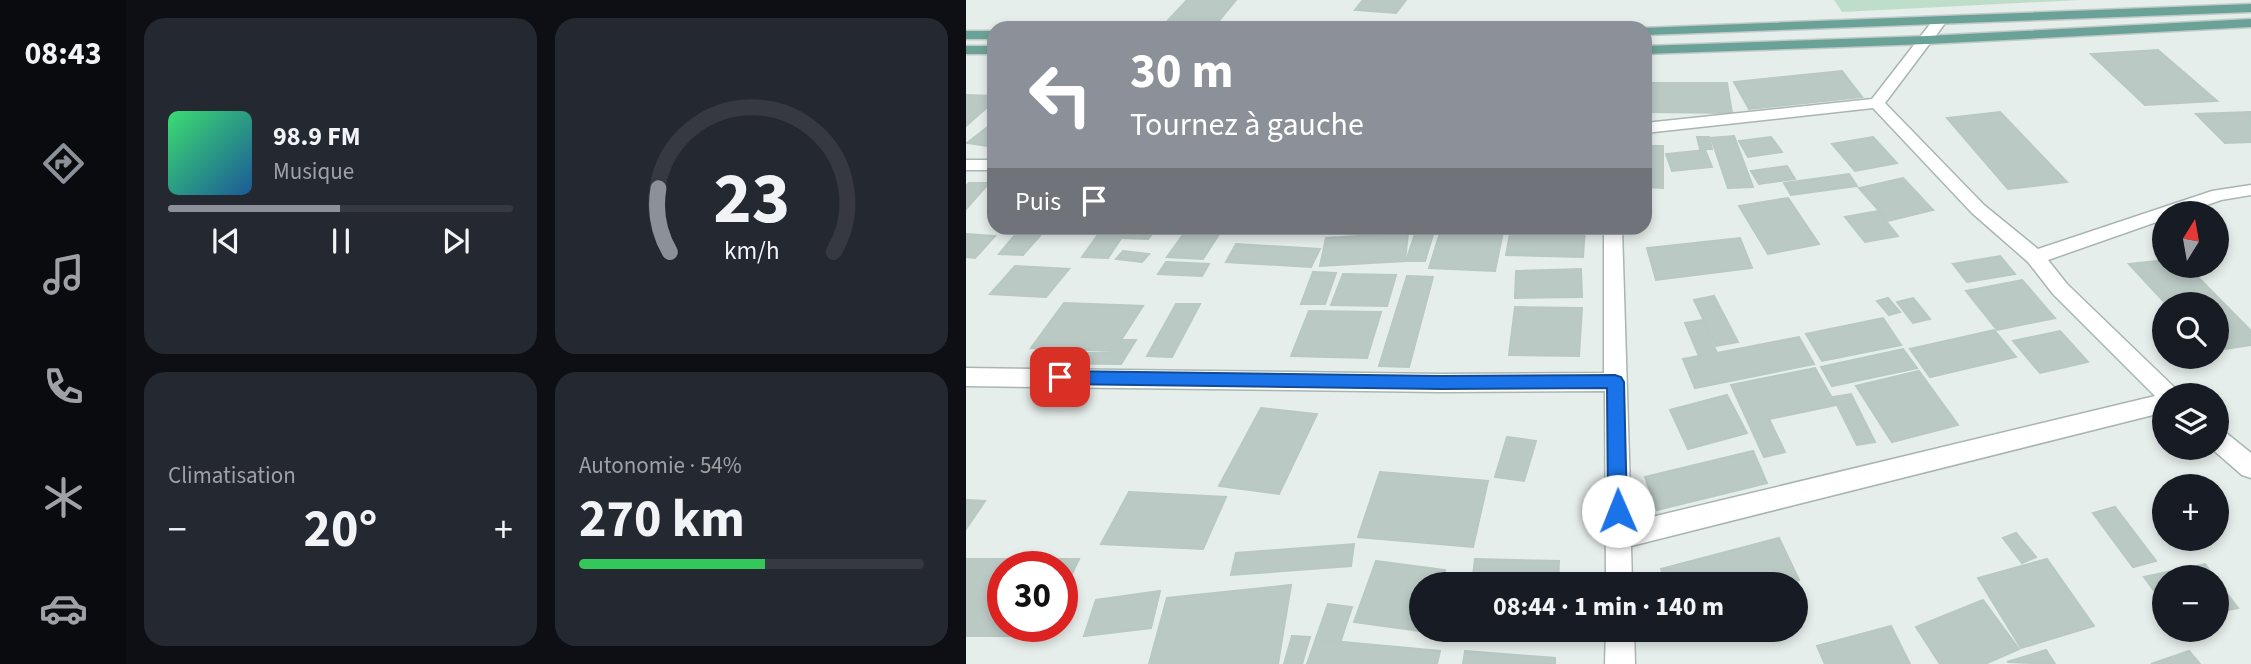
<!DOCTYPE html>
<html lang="fr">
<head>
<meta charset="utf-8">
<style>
	:root { --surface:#171b24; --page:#242831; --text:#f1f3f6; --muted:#9ea1a6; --line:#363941; --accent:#8c9099 }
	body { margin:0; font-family:"Source Sans 3",sans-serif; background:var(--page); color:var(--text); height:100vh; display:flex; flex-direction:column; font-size:26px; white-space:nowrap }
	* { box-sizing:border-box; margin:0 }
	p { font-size:23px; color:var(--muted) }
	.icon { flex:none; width:38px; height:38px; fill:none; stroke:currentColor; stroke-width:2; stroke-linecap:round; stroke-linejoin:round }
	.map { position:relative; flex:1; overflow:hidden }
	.panel { display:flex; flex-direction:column; gap:18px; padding:18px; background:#0d0f14; width:840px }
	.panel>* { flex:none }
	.hud { position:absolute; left:21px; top:21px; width:665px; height:214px; border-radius:21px; box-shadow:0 4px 10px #0003; background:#8c9099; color:#fff; overflow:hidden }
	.needle { width:46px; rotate:11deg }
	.tools { position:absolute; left:1186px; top:201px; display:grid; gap:14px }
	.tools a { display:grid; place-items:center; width:77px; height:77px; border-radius:50%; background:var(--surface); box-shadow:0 4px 10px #0003; font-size:35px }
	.speed { position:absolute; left:21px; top:551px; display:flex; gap:14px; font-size:35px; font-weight:700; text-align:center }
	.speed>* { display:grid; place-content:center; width:91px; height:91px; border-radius:50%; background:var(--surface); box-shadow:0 4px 10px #0003; line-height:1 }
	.speed .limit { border:10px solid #d22; background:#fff; color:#111 }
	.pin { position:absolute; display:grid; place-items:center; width:60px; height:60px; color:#fff; margin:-30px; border-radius:14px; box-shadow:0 4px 10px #0006 }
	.me { position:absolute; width:77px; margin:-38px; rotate:359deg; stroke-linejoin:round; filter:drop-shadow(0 0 5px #0008) }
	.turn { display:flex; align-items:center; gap:24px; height:147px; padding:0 28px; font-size:32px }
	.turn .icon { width:91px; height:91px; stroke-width:2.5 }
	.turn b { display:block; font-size:49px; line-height:60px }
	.then { display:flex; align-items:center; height:66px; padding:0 28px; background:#0003; gap:14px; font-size:26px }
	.big { font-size:52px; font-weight:700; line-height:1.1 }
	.panel .card { flex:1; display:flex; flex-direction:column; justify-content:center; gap:10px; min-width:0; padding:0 24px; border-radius:21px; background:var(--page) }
	.panel .dial { align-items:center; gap:0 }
	.dial svg { height:182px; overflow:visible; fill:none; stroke:var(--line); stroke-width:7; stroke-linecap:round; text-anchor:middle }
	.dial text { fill:var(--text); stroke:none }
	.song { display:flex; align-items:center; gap:21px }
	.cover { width:84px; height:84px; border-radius:10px; background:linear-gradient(135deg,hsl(140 70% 55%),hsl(210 70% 35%)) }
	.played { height:7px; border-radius:4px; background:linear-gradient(90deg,var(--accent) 50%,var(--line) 50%) }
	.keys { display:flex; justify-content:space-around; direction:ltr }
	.heat { display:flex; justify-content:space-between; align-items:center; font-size:38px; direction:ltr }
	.charge { height:10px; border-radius:5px; background:linear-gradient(90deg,#34c759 54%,var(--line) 0) }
	.panel .tiles { flex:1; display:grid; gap:18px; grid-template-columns:repeat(2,1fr) }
	.trip { position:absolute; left:443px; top:572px; width:399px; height:70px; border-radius:35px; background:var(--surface); box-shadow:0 4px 10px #0003; font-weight:700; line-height:70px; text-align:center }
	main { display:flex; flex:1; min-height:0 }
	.tabs { display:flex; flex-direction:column; width:126px; justify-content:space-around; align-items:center; background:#090b0e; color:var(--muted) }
	.tabs .icon { width:49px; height:49px }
	.tabs .selected { color:var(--accent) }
	.tabs b { font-size:32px; color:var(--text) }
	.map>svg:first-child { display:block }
	.green { fill:#bfdec9 }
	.building { fill:#bbc9c4; stroke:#b8c8c2; stroke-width:2 }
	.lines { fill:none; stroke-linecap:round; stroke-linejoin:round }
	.street-casing { stroke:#a8b6b2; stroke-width:3 }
	.primary-casing { stroke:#c2cac8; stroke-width:3 }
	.street { fill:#fff; fill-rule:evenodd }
	.primary { fill:#6ba297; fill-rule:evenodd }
	.route { fill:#1a73e8; stroke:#114b97; stroke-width:2 }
</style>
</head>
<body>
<main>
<nav class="tabs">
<b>08:43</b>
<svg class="icon selected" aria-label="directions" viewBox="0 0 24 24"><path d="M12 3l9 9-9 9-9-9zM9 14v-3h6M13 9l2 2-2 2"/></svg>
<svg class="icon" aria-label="music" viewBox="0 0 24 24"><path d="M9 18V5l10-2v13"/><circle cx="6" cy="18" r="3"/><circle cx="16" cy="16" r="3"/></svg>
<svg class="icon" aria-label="phone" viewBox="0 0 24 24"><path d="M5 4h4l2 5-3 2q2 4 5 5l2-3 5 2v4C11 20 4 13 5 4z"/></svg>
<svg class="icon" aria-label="climate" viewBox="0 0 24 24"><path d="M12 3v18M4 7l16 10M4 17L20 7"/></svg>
<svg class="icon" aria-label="car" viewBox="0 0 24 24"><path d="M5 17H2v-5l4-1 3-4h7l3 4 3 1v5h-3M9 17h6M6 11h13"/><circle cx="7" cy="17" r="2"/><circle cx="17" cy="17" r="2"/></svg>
</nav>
<section class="panel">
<div class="tiles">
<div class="card">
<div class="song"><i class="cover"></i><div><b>98.9 FM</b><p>Musique</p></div></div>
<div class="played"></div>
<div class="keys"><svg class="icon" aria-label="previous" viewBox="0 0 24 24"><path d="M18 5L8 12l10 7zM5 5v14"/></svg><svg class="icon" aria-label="pause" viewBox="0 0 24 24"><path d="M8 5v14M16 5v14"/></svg><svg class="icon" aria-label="next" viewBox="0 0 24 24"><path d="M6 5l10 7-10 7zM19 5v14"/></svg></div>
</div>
<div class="card dial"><svg viewBox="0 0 100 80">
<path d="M14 69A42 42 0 1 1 86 69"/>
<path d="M14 69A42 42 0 0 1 9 41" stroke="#8c9099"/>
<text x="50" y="56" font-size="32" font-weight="700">23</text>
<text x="50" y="72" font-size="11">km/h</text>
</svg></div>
<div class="card"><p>Climatisation</p>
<div class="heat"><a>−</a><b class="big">20°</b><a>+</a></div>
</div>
<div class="card"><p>Autonomie · 54%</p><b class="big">270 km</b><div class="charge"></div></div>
</div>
</section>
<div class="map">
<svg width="1285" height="664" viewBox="0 0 1285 664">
	<rect width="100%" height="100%" fill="#e6eeeb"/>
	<path class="green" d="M868,0h247l-239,12z"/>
	<g class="building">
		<path d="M221,0h49l-23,28h-52z"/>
		<path d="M397,0h43l-10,13 -41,-3z"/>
		<path d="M1192,50l59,51 -72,4 -54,-51z"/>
		<path d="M876,71l20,26 -113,12 -15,-27z"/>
		<path d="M683,83h78l5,30 -81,-1z"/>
		<path d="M0,95l28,1v5l-28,25z"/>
		<path d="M1034,112l67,70 -59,7 -61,-71z"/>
		<path d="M1285,112v30l-26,1 -29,-29z"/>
		<path d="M28,122v18l-7,6 -20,-3z"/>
		<path d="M768,136l19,51 -25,1 -17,-50z"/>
		<path d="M731,137h12l3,12h-12z"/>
		<path d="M805,137l11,15 -34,5 -9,-16z"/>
		<path d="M907,137l24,26 -42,8 -23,-27z"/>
		<path d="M679,146h18v42l-18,-1z"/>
		<path d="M739,150l7,17 -40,4 -6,-17z"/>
		<path d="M821,166l8,13 -36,5 -8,-13z"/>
		<path d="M883,174l8,12 -66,9 -7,-12z"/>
		<path d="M937,178l30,32 -45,11 -29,-33z"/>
		<path d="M3,183h20l-23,26v-23z"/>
		<path d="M822,198l31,46 -51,10 -29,-48z"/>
		<path d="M912,211l20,25 -33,6 -20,-25z"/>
		<path d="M137,228h25l-20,30 -26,-1z"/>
		<path d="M165,228h26l-9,11 -25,-1z"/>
		<path d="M222,228h35l-20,31 -36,-2z"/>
		<path d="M451,228h18l-10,33h-19z"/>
		<path d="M545,228h74l-2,29 -77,-2z"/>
		<path d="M54,229l24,2 -21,24 -24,-1z"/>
		<path d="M475,230l62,2 -8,39 -66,-3z"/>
		<path d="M442,233l-3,28 -85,5 6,-28z"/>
		<path d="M0,234l29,2 -20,22 -9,-1z"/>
		<path d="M774,238l12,30 -96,12 -9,-32z"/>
		<path d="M270,244l84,5 -9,18 -85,-5z"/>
		<path d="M157,251l26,3 -7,8 -26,-3z"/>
		<path d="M1034,256l15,18 -48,8 -14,-18z"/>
		<path d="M1199,260v6h22l64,65v14l-34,5v-46h-51l-37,-40z"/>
		<path d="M200,262l43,2 -7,12 -44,-2z"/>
		<path d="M49,266l54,3 -23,28 -56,-3z"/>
		<path d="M615,269l1,28 -67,1 1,-27z"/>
		<path d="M347,272l23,1 -11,31h-24z"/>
		<path d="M377,274l53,1 -9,31 -56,-1z"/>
		<path d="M441,276l26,1 -24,90 -30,-1z"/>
		<path d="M1056,280l33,38 -58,12 -31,-39z"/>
		<path d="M748,296l24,46 -22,4 -22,-46z"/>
		<path d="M922,298l12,14 -11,3 -12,-14z"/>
		<path d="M947,298l17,21 -17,4 -16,-21z"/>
		<path d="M98,303l79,3 -29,45 -83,-3z"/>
		<path d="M210,304h24l-28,53 -25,-1z"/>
		<path d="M549,307l67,1 -3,48 -70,-1z"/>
		<path d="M343,311l72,1 -14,46 -76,-2z"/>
		<path d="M917,318l18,27 -79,16 -16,-27z"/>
		<path d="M736,320l15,33 82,-16 15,27 -119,24 -12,-29 16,-3 -14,-33z"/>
		<path d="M1028,330l22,27 -86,20 -20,-28z"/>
		<path d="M1094,331l28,31 -48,11 -27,-32z"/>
		<path d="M157,340h13l-15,24 -73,-1 7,-10h60z"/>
		<path d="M937,349l14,19 -85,18 -11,-19z"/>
		<path d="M849,368l21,37 -67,14 16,33 -21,5 -33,-72z"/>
		<path d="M953,371l39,54 -66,17 -36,-56z"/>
		<path d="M885,394l24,48 -18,3 -24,-48z"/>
		<path d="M761,395l20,38 -59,16 -18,-39z"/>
		<path d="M295,408l56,6 -38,80 -60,-8z"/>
		<path d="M541,437l29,4 -12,40 -29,-4z"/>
		<path d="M787,451l14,32 -110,27 -12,-33z"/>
		<path d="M414,472l108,9 -15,66 -115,-10z"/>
		<path d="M163,492l97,5 -23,52 -102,-5z"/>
		<path d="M0,500l19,1 -19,28z"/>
		<path d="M1149,507l41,54 -23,6 -40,-54z"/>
		<path d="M1050,533l20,24 -14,6 -19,-25z"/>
		<path d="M813,538l20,42 -16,4h-117l-5,-15z"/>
		<path d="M388,544l-3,22 -120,9 5,-22z"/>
		<path d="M0,559h113l-17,36v-28h-59v59h44l-4,10h-77z"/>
		<path d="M509,559l84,2 -1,23h-86z"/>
		<path d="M1081,559l47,67 -73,22 -43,-70z"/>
		<path d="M410,561l69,9 -4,14h-20v46l6,2 -73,-10z"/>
		<path d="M1239,564l10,14h-50v28l-21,-29z"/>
		<path d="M1251,581l21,27 -21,4z"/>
		<path d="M325,585l-13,79h-129l18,-66z"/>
		<path d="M194,591l-9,37 -67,8 12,-36z"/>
		<path d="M1017,600l36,49 -34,15h-45l-24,-37z"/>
		<path d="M362,604l24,3 -19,57h-26z"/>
		<path d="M925,626l19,38h-85l-8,-18z"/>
		<path d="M500,630h89v3z"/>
		<path d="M326,636l18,1 -8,27h-18z"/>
		<path d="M355,640l119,11 -3,13h-124z"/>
		<path d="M1080,650l9,14 -48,-2z"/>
		<path d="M499,651l90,7v6h-92z"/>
		<path d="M1223,651l11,13h-49z"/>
	</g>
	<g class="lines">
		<g class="street-casing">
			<g id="street">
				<path d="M973,18l7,4 -61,81 99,102 54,44 174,-58 39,-6v10l-30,5 -39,14h-17v5l-117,41 19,24 110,106 3,6h-15v16l-534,134 1,38h-26l-1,-193 -164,1 -475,-6v-18l475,6 163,-1v-145h18l9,294 524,-126 -102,-102 -25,-32 -56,-49 -99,-105 -228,25v-10l227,-24 62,-80z"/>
				<rect x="0" y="160" width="28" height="10"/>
				<path d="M1251,429l8,3 26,21v25l-9,-3 -31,-27h6z"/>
				<path d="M640,630h28l1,34h-30z"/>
			</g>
		</g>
		<g class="primary-casing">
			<g id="primary">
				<path d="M1285,4v8l-606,23v-7h-4z"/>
				<path d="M1285,19v8l-324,17 -282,10v-8l282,-10z"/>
				<rect x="0" y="31" width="28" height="8"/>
				<rect x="0" y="46" width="28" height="8"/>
			</g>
		</g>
		<use href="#street" class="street"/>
		<use href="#primary" class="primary"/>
	</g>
	<path class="route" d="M94,371l381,5 174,-1 6,2 3,5 3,129 -2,6 -7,2 -7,-2 -3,-6 -1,-123 -166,1 -381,-5 -6,-2 -2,-5 2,-5z"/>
</svg>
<div class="tools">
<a><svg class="needle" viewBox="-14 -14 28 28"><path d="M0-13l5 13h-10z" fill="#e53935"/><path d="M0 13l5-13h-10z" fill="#9ea1a6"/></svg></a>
<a><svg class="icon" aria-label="search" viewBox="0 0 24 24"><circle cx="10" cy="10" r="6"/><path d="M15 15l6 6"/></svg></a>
<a><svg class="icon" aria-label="layers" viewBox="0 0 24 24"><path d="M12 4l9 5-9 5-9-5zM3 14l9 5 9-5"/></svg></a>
<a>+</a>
<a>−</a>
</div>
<div class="speed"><div class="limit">30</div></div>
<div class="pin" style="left:94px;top:377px;background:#d93025"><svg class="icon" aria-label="arrive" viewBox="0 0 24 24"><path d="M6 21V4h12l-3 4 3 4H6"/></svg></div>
<svg class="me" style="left:652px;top:511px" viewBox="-20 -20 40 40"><circle r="19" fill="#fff"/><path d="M0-13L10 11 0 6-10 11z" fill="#1a73e8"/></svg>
<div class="trip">08:44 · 1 min · 140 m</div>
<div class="hud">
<div class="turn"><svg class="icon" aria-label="left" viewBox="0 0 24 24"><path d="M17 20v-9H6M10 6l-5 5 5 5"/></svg><div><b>30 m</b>Tournez à gauche</div></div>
<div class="then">Puis<svg class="icon" aria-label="arrive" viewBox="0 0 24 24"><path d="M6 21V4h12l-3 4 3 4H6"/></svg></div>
</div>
</div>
</main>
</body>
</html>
